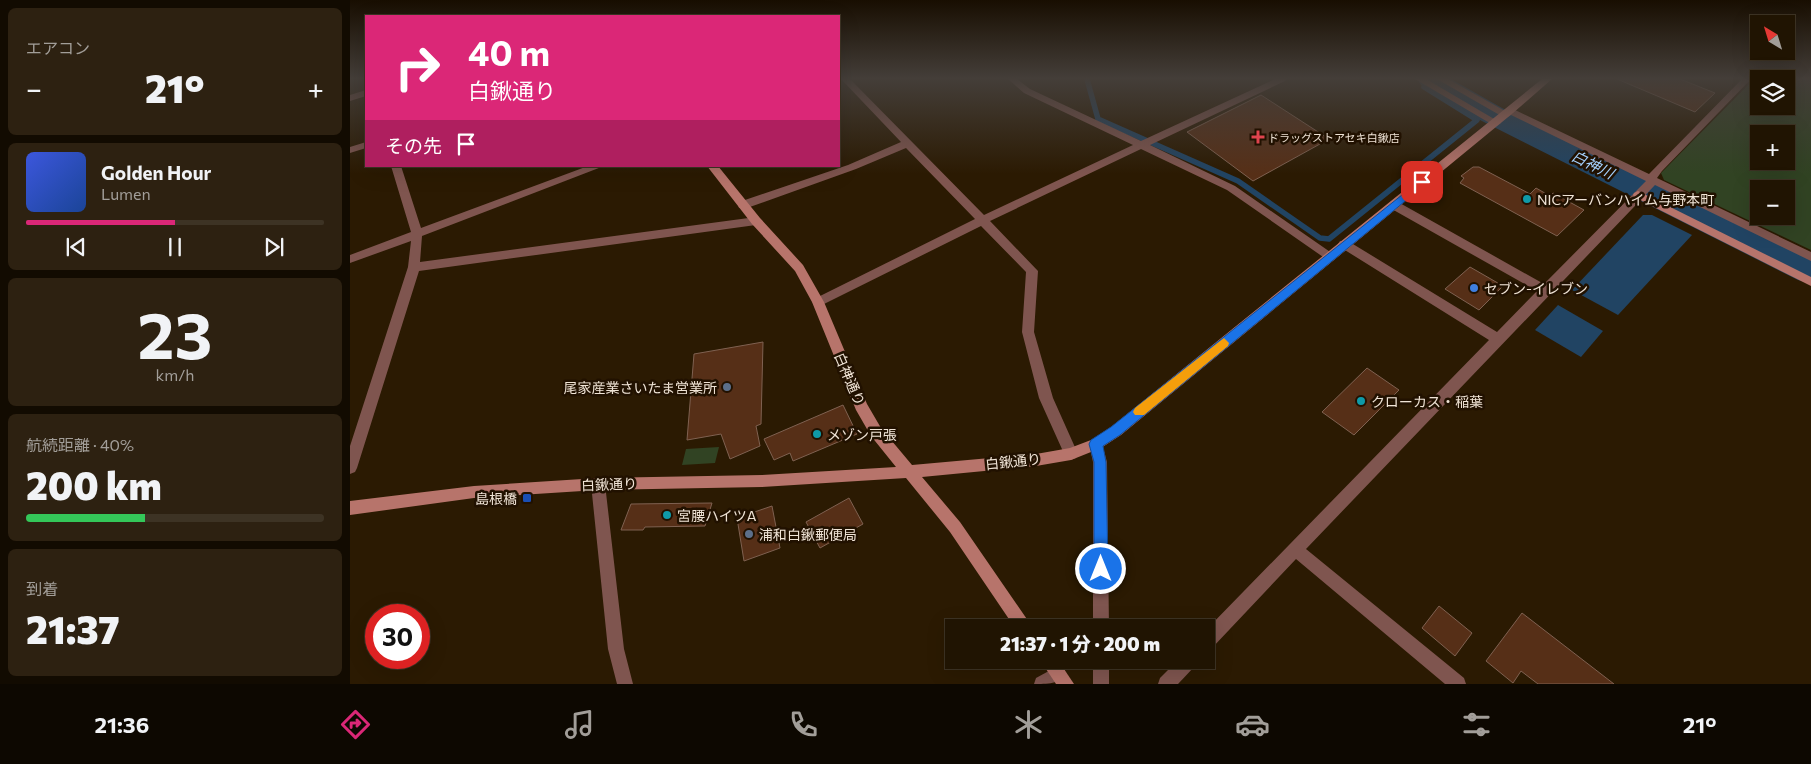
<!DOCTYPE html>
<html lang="ja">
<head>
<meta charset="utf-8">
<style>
	:root { --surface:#201402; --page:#2d2111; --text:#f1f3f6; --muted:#a29e99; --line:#3d3324; --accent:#db2777 }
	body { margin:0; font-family:Commissioner,"Noto Sans JP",sans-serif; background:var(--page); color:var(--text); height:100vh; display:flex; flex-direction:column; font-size:19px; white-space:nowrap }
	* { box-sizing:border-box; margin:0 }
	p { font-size:16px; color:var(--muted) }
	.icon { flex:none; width:28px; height:28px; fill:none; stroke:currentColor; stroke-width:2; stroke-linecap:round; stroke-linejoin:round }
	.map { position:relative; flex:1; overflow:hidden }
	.sheet { display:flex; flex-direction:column; gap:8px; padding:8px; background:#120b01; width:350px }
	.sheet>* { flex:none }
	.hud { position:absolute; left:15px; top:15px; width:475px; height:152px; border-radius:0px; box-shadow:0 5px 20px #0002,0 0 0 1px var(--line); background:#db2777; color:#fff; overflow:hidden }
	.needle { width:32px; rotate:322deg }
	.fabs { position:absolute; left:1400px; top:15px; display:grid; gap:10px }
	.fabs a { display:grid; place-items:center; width:45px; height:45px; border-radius:0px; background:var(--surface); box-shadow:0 5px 20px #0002,0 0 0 1px var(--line); font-size:25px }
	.speed { position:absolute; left:15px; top:604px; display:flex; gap:10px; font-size:25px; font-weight:700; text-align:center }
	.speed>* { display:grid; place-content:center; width:65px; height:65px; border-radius:50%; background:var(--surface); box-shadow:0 5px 20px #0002,0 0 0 1px var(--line); line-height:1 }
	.speed .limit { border:8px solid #d22; background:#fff; color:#111 }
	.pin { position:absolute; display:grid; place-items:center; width:42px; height:42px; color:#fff; margin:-21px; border-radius:10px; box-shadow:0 2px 8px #0006 }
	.me { position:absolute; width:55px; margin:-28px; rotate:0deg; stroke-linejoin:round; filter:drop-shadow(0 0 4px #0008) }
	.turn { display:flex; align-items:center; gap:18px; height:105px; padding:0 20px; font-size:22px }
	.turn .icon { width:65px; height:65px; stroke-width:2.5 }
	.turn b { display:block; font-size:35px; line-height:42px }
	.then { display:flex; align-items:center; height:48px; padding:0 20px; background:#0003; gap:10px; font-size:19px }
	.big { font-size:38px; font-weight:800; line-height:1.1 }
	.sheet .widget { flex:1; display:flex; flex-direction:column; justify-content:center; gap:8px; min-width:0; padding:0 18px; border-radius:8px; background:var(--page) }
	.sheet .dial { align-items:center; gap:0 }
	.dial b { font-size:65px; line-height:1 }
	.song { display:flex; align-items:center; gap:15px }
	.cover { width:60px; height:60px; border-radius:8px; background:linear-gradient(135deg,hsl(230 70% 55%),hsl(220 70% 35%)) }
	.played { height:5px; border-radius:2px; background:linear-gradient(90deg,var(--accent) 50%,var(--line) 50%) }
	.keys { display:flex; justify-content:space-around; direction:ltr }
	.heat { display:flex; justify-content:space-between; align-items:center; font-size:28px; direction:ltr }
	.charge { height:8px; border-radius:4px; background:linear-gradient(90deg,#34c759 40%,var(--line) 0) }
	.trip { position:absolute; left:595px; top:619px; width:270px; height:50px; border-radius:0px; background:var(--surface); box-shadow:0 5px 20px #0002,0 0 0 1px var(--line); font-weight:800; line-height:50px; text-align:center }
	.dock { display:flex; height:80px; justify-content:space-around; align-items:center; background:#0d0801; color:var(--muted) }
	.dock .icon { width:35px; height:35px }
	.dock .on { color:var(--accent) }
	.dock b { font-size:22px; color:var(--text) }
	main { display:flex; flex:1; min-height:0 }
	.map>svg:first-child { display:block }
	.green { fill:#314323; fill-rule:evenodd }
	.water { fill:#214463 }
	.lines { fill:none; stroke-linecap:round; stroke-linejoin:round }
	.stream { stroke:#214463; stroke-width:5.5 }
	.river { fill:#214463; fill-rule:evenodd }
	.building { fill:#562f17; stroke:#7f6151 }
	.street { fill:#7f554f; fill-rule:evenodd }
	.secondary { fill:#b7746b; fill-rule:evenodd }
	.route { fill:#1a73e8; stroke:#114b97 }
	.slow { fill:#f59e0b }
	.health-dot { fill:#e0444e; stroke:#211100; stroke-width:2 }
	.culture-dot { fill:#0f9aa8; stroke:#211100; stroke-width:2 }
	.shop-dot { fill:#3f7fe0; stroke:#211100; stroke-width:2 }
	.service-dot { fill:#5c6f8a; stroke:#211100; stroke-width:2 }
	.transit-dot { fill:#1a4fb4; stroke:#211100; stroke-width:2 }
	.labels { text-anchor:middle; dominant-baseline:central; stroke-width:5; stroke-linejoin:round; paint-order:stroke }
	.far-poi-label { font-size:11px; fill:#f0e4d6; stroke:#211100; text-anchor:start }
	.poi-label { font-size:14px; fill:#f0e4d6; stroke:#211100; text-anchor:start }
	.street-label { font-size:14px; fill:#f0e4d6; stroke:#211100 }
	.water-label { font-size:15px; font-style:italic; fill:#a3d0fc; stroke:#211100 }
</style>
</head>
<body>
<main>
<section class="sheet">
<div class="widget"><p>エアコン</p>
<div class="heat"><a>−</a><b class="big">21°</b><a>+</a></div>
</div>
<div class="widget">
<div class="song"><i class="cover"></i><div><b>Golden Hour</b><p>Lumen</p></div></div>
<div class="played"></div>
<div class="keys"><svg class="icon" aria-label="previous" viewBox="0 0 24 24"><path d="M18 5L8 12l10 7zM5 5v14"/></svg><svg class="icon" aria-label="pause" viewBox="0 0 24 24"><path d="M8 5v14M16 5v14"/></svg><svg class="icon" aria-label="next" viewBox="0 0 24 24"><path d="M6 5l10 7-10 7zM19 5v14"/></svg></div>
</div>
<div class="widget dial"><b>23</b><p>km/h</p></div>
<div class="widget"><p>航続距離 · 40%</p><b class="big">200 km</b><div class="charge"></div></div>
<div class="widget"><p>到着</p><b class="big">21:37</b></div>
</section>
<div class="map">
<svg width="1461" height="684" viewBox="0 0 1461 684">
	<rect width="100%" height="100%" fill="#2b1a02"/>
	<g class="green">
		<path d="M1404,79h57v171l-147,-70 -3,-7zM1409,79h27v27h-27zM1409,134h27v27h-27zM1409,189h27v27h-27z"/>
		<path d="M369,447l-4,16 -33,2 4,-16z"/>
	</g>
	<g class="water">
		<path d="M1293,215h9l40,20 -74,80 -46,-25z"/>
		<path d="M1208,305l45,26 -22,26 -46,-27z"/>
	</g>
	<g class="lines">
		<path class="stream" d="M737,79l11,40 140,62 82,57 9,1 148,-119 -53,-33 2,-1"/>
		<path class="river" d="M1067,79h34l51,29 309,148v28l-13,-4 -318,-160 -59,-35z"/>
	</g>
	<g class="building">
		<path d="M1267,79h63l35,14 -20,19z"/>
		<path d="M911,95l68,44 -76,42 -66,-49z"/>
		<path d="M1123,167h6l51,27 6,-6 14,8 3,-3 31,17 -27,26 -97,-53 4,-5 -3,-2z"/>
		<path d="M1120,267l33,19 -24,24 -34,-21z"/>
		<path d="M413,342l-2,82 -5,2 4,20 -30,13 -9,-25 -34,6 7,-86z"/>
		<path d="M1017,368l32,22 -45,45 -32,-23z"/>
		<path d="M493,405l14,29 -64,27 -3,-8 -16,7 -10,-21z"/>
		<path d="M499,498l14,26 -43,24 -14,-26z"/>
		<path d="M362,503l-7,23 -60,1 -2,3h-22l10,-26z"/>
		<path d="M422,506l8,42 -36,13 -7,-43z"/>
		<path d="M1089,606l33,27 -17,23 -33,-28z"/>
		<path d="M1172,613l92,71h-76l-17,-13 -8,12 -27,-22z"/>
	</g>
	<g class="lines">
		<g class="street">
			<path d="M491,79h9l134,136 149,-70 -109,-52 -16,-14h9l13,10 111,52 134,-62h11l-1,2 -135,64 85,41 101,70 -6,4 -4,-1 -99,-69 -86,-41 -151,72 48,50 -4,61 19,66 25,56 -2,4 -5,2 -5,-2 -27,-60 -17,-66 4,-60 -45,-46 -159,79 -4,1 -6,-4 2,-3 161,-80 -69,-71 -50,21 -109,39h-8l-1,-3 1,-3 109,-37 53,-23z"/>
			<path d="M1065,79h11l75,44 -5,3 -3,-1z"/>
			<path d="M1087,79h11l57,32 5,-3 3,1 136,65 93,-95h9l-89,92 -5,7 154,74v9l-156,-76 -349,364 158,129 2,6h-21l-149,-125 -84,89 -6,2v-20l283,-290 -149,-93 -2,-3 2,-3h8l149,91 40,-41 -147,-83 -1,-3 1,-3h8l146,82 102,-103 -135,-66 -5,3 -3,-1z"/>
			<path d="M16,90v6l-16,5v-6z"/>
			<path d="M16,142v6l-16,5v-6z"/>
			<path d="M41,166h10l20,62 167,-62h16l-182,70 -2,26 336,-45 5,4 -5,4 -337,46 -62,197 -2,4 -5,2v-28l58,-179 3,-26 -61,22v-8l61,-23z"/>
			<path d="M746,438l5,2 6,22 2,166h-16v-166l-4,-18 2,-4z"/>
			<path d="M248,478l5,2 2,4 19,165 9,35h-16l-9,-35 -17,-165 2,-4z"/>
			<rect x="743" y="660" width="16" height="24"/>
			<path d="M828,660h19l-2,6 -17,18h-20l2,-6z"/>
			<path d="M708,666l6,2 2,6c-5,10 -20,10 -32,10l2,-6z"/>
		</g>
		<g class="secondary">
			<path d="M1192,79h10l-39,34 -392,322 -20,13 -30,12 -35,6 -114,11 38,45 73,106h-18l-65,-96 -44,-54 -144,9 -164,3 -124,8 -124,17v-14l124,-15 124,-8 164,-3 134,-8 -25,-31 -15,-26 -44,-108 -17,-31 -43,-47 -45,-58h11l42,52 43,47 21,37 43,102 14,24 31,37 124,-11 34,-6 21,-8 20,-13z"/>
			<path d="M1288,191l173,86v9l-177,-89 -1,-2 1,-2z"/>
			<path d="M690,660h18l16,24h-18z"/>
		</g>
	</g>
	<linearGradient id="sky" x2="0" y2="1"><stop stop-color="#180e01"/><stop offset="0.45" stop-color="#443e39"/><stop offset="1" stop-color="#443e39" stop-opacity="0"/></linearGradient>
	<rect width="1461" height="174" fill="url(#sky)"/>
	<path class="route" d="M1072,179l4,1v4l-306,251 -17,11 3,16 2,107 -2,4 -5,2 -5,-2 -2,-4v-107l-5,-18 2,-4 20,-13z"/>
	<path class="slow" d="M874,338l5,5 -1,3 -84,69h-9l-2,-3 2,-4z"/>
	<path class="health-dot" d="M905.5 129.5h5v5h5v5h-5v5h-5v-5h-5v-5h5z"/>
	<g class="culture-dot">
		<circle cx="1177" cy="199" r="5"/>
		<circle cx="1011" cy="401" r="5"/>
		<circle cx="467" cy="434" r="5"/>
		<circle cx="317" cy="515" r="5"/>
	</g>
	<circle class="shop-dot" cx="1124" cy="288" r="5"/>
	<g class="service-dot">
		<circle cx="377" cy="387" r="5"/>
		<circle cx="399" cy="534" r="5"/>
	</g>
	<rect class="transit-dot" x="172" y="493" width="10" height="10" rx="2.5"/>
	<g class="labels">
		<g class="far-poi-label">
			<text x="918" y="137">ドラッグストアセキ白鍬店</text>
		</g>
		<g class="poi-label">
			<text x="1187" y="199">NICアーバンハイム与野本町</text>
			<text x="1134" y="288">セブン-イレブン</text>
			<text x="367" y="387" text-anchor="end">尾家産業さいたま営業所</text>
			<text x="1021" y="401">クローカス・稲葉</text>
			<text x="477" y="434">メゾン戸張</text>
			<text x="167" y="498" text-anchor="end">島根橋</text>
			<text x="327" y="515">宮腰ハイツA</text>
			<text x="409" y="534">浦和白鍬郵便局</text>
		</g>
		<g class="street-label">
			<text transform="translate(500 379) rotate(67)">白神通り</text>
			<text transform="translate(663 461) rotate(-6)">白鍬通り</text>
			<text transform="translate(259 484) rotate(-2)">白鍬通り</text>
		</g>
		<g class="water-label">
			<text transform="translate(1243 164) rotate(26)">白神川</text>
		</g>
	</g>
</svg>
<div class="fabs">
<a><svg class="needle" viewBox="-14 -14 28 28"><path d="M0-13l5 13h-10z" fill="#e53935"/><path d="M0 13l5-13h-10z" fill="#a29e99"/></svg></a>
<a><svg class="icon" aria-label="layers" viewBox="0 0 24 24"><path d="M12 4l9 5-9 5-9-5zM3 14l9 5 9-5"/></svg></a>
<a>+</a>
<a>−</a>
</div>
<div class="speed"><div class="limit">30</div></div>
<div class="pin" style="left:1072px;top:182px;background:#d93025"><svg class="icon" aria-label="arrive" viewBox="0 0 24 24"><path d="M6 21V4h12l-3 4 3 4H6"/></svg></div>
<svg class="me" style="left:751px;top:569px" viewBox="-20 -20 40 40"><circle r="17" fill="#1a73e8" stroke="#fff" stroke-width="3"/><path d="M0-11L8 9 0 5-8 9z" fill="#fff"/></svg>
<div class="trip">21:37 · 1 分 · 200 m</div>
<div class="hud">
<div class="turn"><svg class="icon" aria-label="right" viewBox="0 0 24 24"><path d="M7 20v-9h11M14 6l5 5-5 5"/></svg><div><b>40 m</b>白鍬通り</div></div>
<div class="then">その先<svg class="icon" aria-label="arrive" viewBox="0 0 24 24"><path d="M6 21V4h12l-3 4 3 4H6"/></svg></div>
</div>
</div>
</main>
<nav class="dock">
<b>21:36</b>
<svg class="icon on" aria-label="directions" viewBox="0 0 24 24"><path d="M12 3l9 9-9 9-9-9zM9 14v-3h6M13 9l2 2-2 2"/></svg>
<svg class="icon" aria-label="music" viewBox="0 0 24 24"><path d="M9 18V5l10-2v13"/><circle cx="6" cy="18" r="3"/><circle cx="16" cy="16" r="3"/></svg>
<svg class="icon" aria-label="phone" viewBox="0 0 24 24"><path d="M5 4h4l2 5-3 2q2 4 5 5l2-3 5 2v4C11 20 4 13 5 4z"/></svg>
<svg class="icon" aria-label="climate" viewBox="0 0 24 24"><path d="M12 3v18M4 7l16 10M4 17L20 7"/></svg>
<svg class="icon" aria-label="car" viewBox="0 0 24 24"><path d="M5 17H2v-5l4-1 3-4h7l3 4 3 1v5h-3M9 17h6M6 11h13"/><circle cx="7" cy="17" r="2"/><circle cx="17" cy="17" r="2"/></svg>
<svg class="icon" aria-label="filters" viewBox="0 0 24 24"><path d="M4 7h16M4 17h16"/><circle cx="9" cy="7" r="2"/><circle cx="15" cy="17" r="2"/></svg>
<b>21°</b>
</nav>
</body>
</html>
